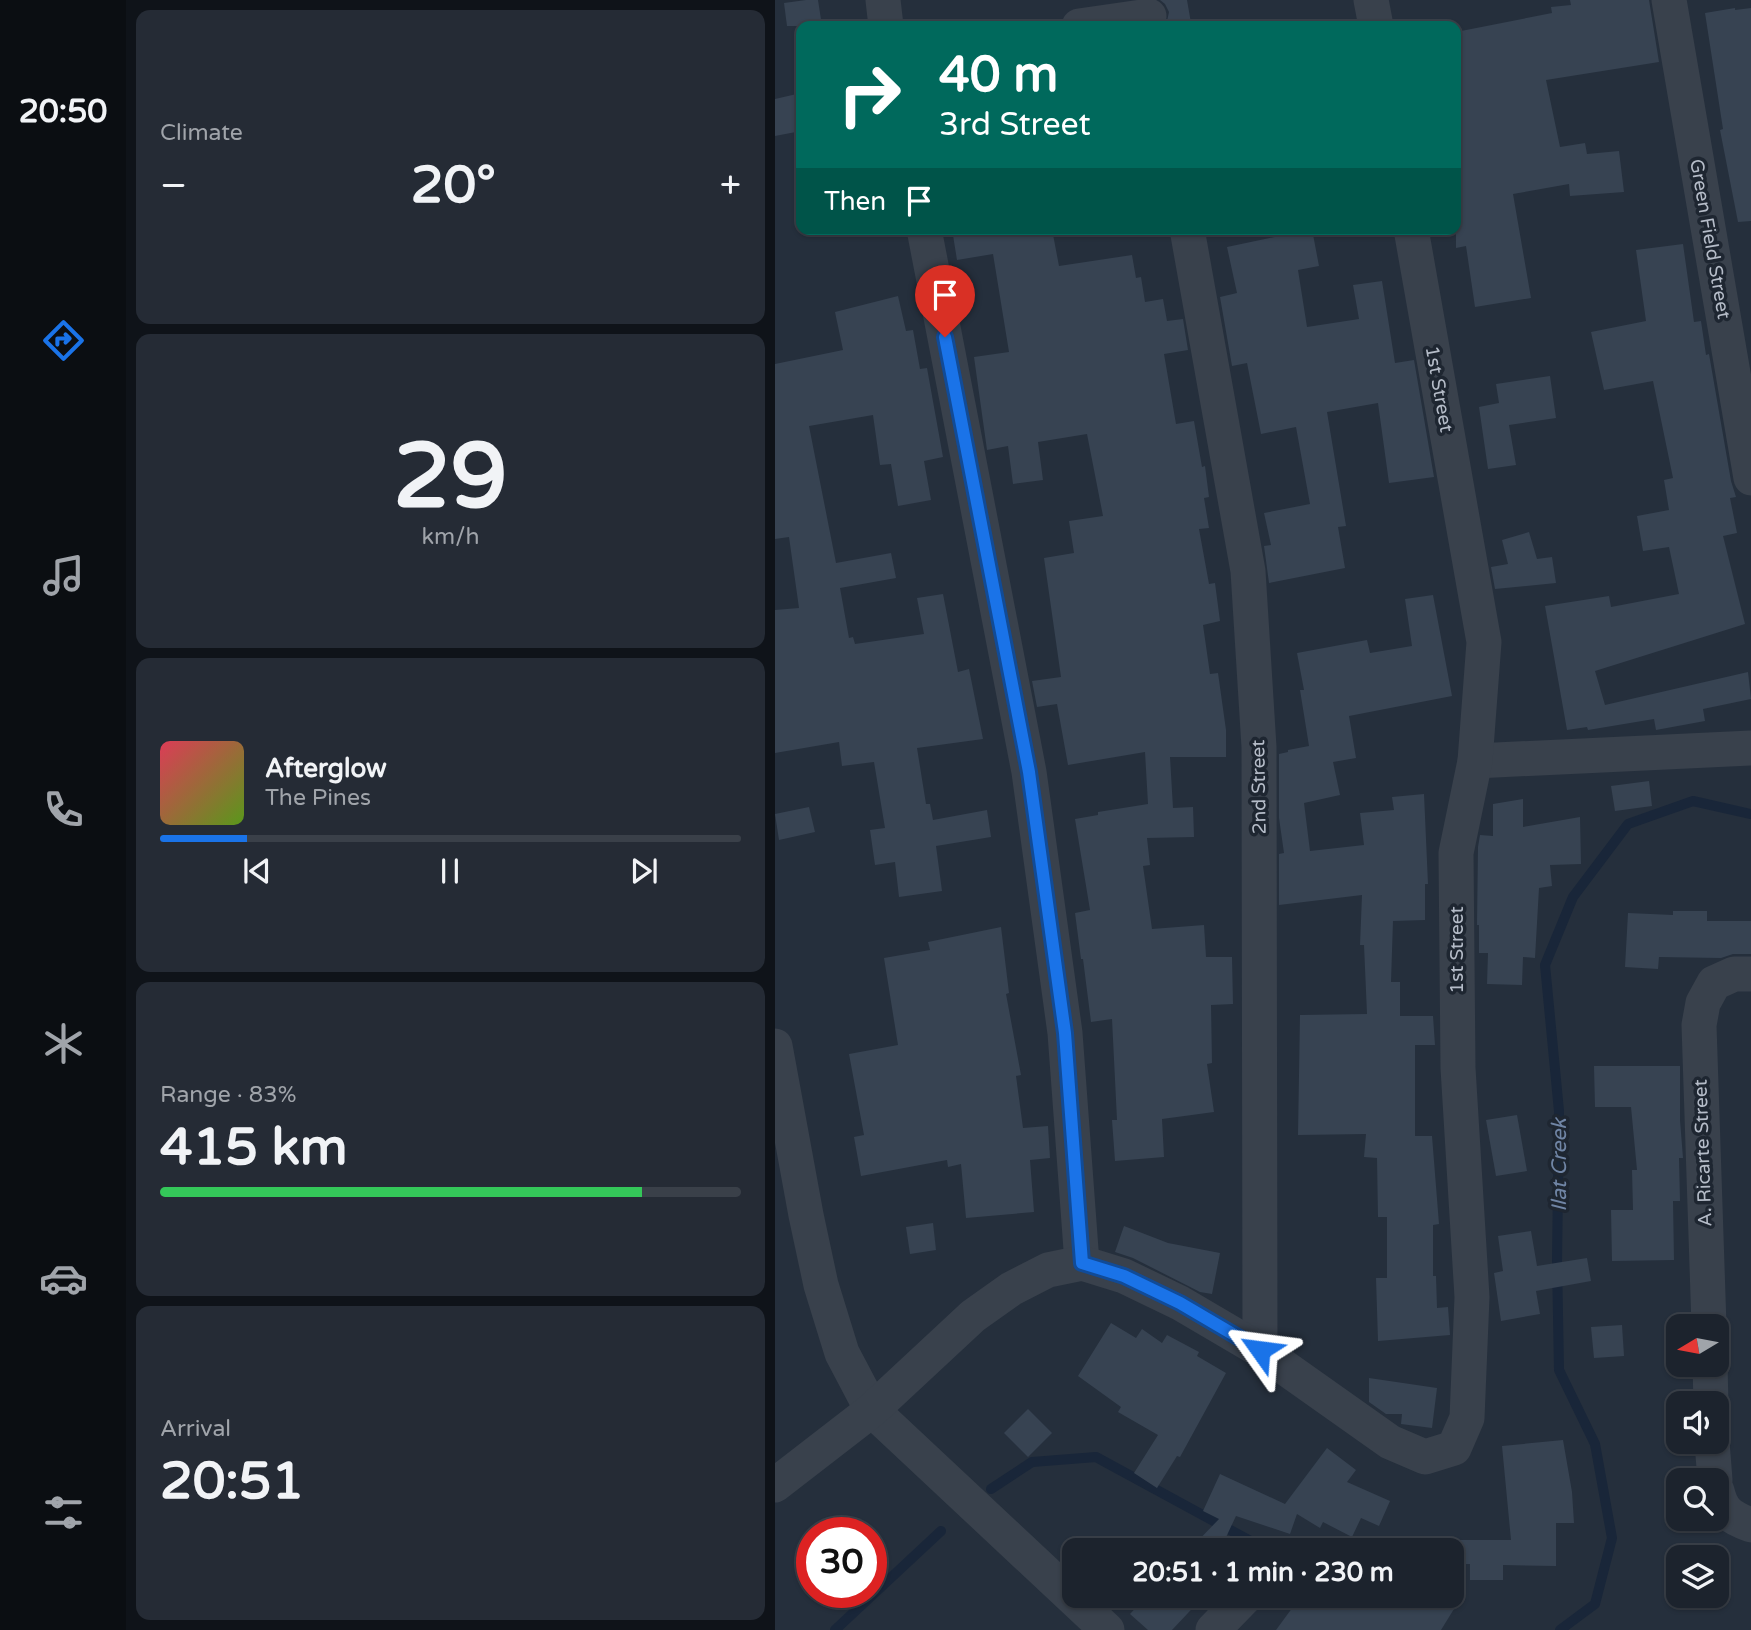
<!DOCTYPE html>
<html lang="en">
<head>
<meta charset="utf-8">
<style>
	:root { --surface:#1c232d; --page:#252b35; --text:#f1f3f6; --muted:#a0a4aa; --line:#3a4049; --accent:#1a73e8 }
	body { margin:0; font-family:"Varela Round",sans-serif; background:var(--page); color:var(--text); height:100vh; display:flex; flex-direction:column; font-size:26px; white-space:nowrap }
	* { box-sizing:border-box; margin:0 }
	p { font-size:23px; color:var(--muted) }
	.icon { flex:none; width:38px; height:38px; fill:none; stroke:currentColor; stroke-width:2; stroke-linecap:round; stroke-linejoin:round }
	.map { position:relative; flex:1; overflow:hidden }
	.side { display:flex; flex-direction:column; gap:10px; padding:10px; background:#0f1319; width:649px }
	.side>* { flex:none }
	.hud { position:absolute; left:21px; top:21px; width:665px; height:214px; border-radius:14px; box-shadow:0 2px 5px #0004,0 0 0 2px var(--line); background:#00695c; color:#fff; overflow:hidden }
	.needle { width:46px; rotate:260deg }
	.controls { position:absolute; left:891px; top:1314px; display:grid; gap:14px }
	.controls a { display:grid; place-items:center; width:63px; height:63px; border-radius:14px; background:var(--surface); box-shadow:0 2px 5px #0004,0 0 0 2px var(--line); font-size:35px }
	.speed { position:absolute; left:21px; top:1517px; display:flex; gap:14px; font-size:35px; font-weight:700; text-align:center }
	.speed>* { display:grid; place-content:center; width:91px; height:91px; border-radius:50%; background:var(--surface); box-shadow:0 2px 5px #0004,0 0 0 2px var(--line); line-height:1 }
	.speed .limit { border:10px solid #d22; background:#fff; color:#111 }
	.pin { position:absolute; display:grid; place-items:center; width:60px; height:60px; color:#fff; margin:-72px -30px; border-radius:50% 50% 50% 0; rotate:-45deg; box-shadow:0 0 7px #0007 }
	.pin .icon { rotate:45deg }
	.me { position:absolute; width:77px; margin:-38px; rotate:301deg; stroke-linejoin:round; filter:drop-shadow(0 0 5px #0008) }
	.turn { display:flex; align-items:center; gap:24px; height:147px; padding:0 28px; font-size:32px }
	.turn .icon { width:91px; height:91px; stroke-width:2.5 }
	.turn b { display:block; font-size:49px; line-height:60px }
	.then { display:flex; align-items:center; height:66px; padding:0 28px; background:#0003; gap:14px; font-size:26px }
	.big { font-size:52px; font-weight:700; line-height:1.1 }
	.side .widget { flex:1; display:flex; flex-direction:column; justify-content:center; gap:10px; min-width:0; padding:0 24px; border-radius:14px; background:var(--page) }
	.side .dial { align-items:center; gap:0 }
	.dial b { font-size:91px; line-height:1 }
	.song { display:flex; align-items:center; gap:21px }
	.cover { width:84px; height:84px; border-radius:10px; background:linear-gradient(135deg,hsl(350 70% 55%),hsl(90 70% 35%)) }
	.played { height:7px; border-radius:4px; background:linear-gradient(90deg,var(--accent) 15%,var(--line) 15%) }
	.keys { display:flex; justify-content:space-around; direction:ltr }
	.heat { display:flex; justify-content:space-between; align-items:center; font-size:38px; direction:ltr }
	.charge { height:10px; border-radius:5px; background:linear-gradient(90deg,#34c759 83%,var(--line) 0) }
	.trip { position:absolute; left:287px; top:1538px; width:402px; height:70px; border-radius:14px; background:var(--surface); box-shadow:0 2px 5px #0004,0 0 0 2px var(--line); font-weight:700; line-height:70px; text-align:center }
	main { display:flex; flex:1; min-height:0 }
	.tab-bar { display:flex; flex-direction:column; width:126px; justify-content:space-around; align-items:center; background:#0b0e12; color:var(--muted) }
	.tab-bar .icon { width:49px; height:49px }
	.tab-bar .selected { color:var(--accent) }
	.tab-bar b { font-size:32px; color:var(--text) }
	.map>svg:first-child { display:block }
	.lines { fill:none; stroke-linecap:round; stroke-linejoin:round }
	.stream { stroke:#192639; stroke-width:10 }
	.building { fill:#374352 }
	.minor { stroke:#39414c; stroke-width:35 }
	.route-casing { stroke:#114b97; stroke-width:18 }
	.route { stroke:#1a73e8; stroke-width:12 }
	.labels { text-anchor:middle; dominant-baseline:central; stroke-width:7; stroke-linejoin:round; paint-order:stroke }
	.street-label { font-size:19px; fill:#b5bcc8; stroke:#1e2631 }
	.water-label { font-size:21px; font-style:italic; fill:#7085a5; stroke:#1e2631 }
</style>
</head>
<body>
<main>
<nav class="tab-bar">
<b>20:50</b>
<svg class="icon selected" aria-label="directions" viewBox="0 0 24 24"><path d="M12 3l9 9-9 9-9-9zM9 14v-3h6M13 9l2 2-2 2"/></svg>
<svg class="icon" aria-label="music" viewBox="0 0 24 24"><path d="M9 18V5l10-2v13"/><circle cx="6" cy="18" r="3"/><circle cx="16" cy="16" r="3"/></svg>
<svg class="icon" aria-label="phone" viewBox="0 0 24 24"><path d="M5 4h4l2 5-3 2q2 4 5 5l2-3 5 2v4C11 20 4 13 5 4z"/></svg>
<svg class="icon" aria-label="climate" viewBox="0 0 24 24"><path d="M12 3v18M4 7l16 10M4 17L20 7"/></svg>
<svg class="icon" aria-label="car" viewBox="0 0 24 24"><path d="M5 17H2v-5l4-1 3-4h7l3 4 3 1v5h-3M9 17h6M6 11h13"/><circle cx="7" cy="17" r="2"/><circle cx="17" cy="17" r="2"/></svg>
<svg class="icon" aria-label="filters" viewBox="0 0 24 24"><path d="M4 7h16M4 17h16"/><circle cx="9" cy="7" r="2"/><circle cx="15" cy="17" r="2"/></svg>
</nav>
<section class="side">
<div class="widget"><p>Climate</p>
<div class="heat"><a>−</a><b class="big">20°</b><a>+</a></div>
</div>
<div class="widget dial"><b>29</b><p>km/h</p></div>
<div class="widget">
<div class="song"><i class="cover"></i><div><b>Afterglow</b><p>The Pines</p></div></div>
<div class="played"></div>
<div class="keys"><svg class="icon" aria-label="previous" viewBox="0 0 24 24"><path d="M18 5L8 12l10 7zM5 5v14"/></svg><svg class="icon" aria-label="pause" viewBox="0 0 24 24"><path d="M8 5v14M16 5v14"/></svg><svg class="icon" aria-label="next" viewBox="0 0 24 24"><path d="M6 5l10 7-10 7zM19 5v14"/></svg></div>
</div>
<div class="widget"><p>Range · 83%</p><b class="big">415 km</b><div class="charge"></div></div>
<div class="widget"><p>Arrival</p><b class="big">20:51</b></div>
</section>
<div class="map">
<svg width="976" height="1630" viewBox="0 0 976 1630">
	<rect width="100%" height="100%" fill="#252f3c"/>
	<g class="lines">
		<g class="stream">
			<path d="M216,1489l41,-27 64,-5 171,93"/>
			<path d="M60,1630l106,-99"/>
			<path d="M785,1630l35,-26 17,-66 -17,-94 -36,-74 -2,-109 2,-150 -14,-146 28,-68 55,-73 65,-23 58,13"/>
		</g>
	</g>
	<g class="building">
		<path d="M31,0h12l4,26h-35l-3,-23z"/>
		<path d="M385,0h27l4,23 -25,3 3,-14 -4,-8z"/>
		<path d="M795,0h79l10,62 -113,18 14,67 25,-4 2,11 32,-3 5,41 -54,4 -1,-12 -56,10 18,104 -56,9 -9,-61 -10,2v-216l96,-19 -1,-6 20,-2z"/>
		<path d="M960,8v2l16,-2v213l-13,1 -18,-92 3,-1 -18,-116z"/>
		<path d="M26,93v38l-26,5v-37z"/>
		<path d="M177,229h100l7,37 73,-11 4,23 5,-1 4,25 18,-3 4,22 16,-2 5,31 -24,4 12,70 18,-3 8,46 3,-1 4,31 -5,1 5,30 -10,1 10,55 6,-1 5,38 -17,4 7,49 8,-1 8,57v27h-56l3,51 20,-1 1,30 -47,1 3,27 -7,1 9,63 52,-4 2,32h26l1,47 -22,1 1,58 -5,1 7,48 -52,7 2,38 -49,4 -3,-41h5l-5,-101 -21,3 -8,-63h-2l-6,-46 15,-3 -15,-91 23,-4v-3l50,-8 -3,-52 -77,13 -11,-61 -20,3 -5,-26 29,-4 -17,-119 30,-5 -5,-32 34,-5 -16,-82 -49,8 5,38 -30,4 -5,-38 -21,4 -13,-93 35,-5 -16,-98 -36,6z"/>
		<path d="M537,229l7,37 -21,4 9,57 52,-8 -6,-34 29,-4 13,82 19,-3 20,117 -45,6 -11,-80 -51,9 19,114 -8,1 7,41 -76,15 -5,-37 7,-1 -7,-32 46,-9 -14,-77 -35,7 -14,-71 -15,3 -12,-69 17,-4 -10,-46z"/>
		<path d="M908,244l11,78 7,-1 5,34 3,-1 22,127 5,16 -6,1 7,35 -14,3 22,88 -150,47 10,34 143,-33 3,27 -48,10 2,12 -49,9 -2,-11 -66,11 -1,-3 -20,3 -22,-124 64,-10 2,11 68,-13 -10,-47 -26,4 -6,-35 32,-6 -5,-30 9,-2 -20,-97 -49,9 -13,-58 55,-11 -10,-71z"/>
		<path d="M123,296l8,35 7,-1 7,39 7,-1 16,89 -19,4 7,39 -33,6 -7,-42 -11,1 -7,-50 -64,11 27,137 55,-10 5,25 -56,10 9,50 4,-1 2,7 69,-10 -7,-36 26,-4 15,78 11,-3 14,70 -66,9 9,56h4l3,16 54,-10 4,27 -55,9 6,45 -43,6 -4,-35 -20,3 -5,-35 15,-2 -11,-66 -32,4 -3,-24 -64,11v-143l24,-2 -10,-71 -14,2v-175l68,-14 -8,-38z"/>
		<path d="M775,376l6,42 -47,7 7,40 -28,4 -9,-62 20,-4 -3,-19z"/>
		<path d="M754,532l8,27 15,-2 4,26 -61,6 -4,-22 17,-3 -6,-24z"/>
		<path d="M658,595l19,101 -103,20 7,42 -23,4 7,33 -36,8 6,48 54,-6 -4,-32 34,-3 -2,-13 32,-3 4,90h-3v36l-32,1 -2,61h9v34h33l2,29h-20v91h17l7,88 -6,1v51h3l1,32 11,-1 2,28 -72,6 -2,-63h11v-61h-9l-1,-59 -13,-1 2,-23 -68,1 2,-120 67,-1 -3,-69h-4l2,-50 -83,10v-51l5,-1 -5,-35v-64l9,-2v-2l21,-4 -9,-56h4l-7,-37 70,-13 3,13 42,-7 -7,-47z"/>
		<path d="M874,781l3,25 -37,5 -4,-25z"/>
		<path d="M748,799v28l57,-10 1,47 -31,1 2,21 -13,2 -4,70 -12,-1 -1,28 -35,-1 1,-31h-9v-28h-2l1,-78 2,-12 13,1v-32z"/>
		<path d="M34,807l6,25 -36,8 -4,-26z"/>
		<path d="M898,911h34v10h44v33h-18l-12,4 -62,-1 -1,12 -33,-2 3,-54 45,2z"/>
		<path d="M226,927l8,66 -3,1 15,81 -5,1 7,52 25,-2 2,32 -20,2 4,52 -68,6 -5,-54 -13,3 -1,-7 -86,16 -7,-39 10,-2 -15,-81 49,-9 -14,-87 46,-8 -2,-8z"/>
		<path d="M819,1066h86v54l3,38h-4l1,43h-7l1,59 -62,1 -1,-51h22l-1,-40h5l-6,-63h-36z"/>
		<path d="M742,1115l10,56 -31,5 -10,-56z"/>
		<path d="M158,1223l3,27 -26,4 -4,-27z"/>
		<path d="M349,1226l44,17 52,10 -8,41 -12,-2 -67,-34 -18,-6z"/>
		<path d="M756,1231l6,35 50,-8 4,23 -55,10 4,23 -39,7 -7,-48 9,-2 -5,-35z"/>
		<path d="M336,1323l25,15 6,-9 20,14 5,-8 32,17 -2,4 29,17 -46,84 -3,-1 -20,32 -23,-15 24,-38 -40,-23 3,-5 -43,-31z"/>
		<path d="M847,1325l2,31 -30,2 -3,-31z"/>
		<path d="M594,1378l68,10 -5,40 -31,-4 1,-10h-16l-17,-12z"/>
		<path d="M253,1409l24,24 -24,24 -24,-24z"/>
		<path d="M788,1440l9,52 2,31h-18v43l-53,-1v15h-33v-16h-18v-14h-16l1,-10h74l-9,-94z"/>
		<path d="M552,1448l29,22 -9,12 43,19 -11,25 -18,-8 -9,19 -29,-15 -3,6 -23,-14 -7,20 -54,-18 -16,34h-31l30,-31 -16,-8 17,-37 65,30z"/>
		<path d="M372,1596h57l-32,34h-24l-18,-16z"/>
		<path d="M526,1596h161l-21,34h-165z"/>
	</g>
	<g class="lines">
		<g class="minor">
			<path d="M108,0l3,26"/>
			<path d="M596,0l5,26"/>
			<path d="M894,0l82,478"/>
			<path d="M304,26l70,-10"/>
			<path d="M149,229l105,543 36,261 17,230"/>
			<path d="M412,229l61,342 11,176 1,603"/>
			<path d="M700,761l276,-13"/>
			<path d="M0,1046l31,169 15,70 21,68 30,57 235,220"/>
			<path d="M934,1326l-10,-301 4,-22 11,-20 20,-9h17"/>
			<path d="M935,1365l1,39"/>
			<path d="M937,1442l3,38"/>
			<path d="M0,1485l97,-75 101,-94 38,-27 37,-19 34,-7 42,13 56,27 80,47 130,92 35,15 29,-9 13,-30 5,-121 -14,-229 -2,-215 19,-92 9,-119 -73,-413"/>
			<path d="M942,1491c5,21 13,26 34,34"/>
			<path d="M438,1630l33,-34"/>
		</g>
	</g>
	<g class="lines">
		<g class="route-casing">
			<path id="route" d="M170,337l84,435 36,261 17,230 42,13 56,27 80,47"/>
		</g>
		<use href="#route" class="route"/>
	</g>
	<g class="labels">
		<g class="street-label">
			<text transform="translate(935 239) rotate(80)">Green Field Street</text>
			<text transform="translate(664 389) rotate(80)">1st Street</text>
			<text transform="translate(484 787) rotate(-91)">2nd Street</text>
			<text transform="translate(682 950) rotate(-90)">1st Street</text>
			<text transform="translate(928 1153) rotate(-92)">A. Ricarte Street</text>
		</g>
		<g class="water-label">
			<text transform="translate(784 1165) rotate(-90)">Ilat Creek</text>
		</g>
	</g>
</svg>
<div class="controls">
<a><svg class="needle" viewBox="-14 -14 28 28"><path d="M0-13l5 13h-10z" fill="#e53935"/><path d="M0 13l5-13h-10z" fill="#a0a4aa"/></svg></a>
<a><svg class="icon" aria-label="sound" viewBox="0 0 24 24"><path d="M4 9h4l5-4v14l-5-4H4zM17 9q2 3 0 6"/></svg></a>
<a><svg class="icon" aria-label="search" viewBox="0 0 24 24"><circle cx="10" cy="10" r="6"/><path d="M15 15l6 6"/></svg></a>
<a><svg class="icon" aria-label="layers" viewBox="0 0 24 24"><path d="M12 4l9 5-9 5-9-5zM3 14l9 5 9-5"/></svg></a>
</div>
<div class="speed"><div class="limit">30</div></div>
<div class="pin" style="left:170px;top:337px;background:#d93025"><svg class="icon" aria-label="arrive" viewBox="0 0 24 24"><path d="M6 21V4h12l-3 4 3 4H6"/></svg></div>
<svg class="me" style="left:485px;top:1350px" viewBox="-20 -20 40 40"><path d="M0-17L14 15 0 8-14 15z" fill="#1a73e8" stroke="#fff" stroke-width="4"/></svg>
<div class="trip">20:51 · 1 min · 230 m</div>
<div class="hud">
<div class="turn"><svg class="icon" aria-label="right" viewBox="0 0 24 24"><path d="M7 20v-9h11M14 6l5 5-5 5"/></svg><div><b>40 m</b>3rd Street</div></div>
<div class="then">Then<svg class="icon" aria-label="arrive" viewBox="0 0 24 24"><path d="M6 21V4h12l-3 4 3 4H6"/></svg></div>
</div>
</div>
</main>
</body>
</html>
